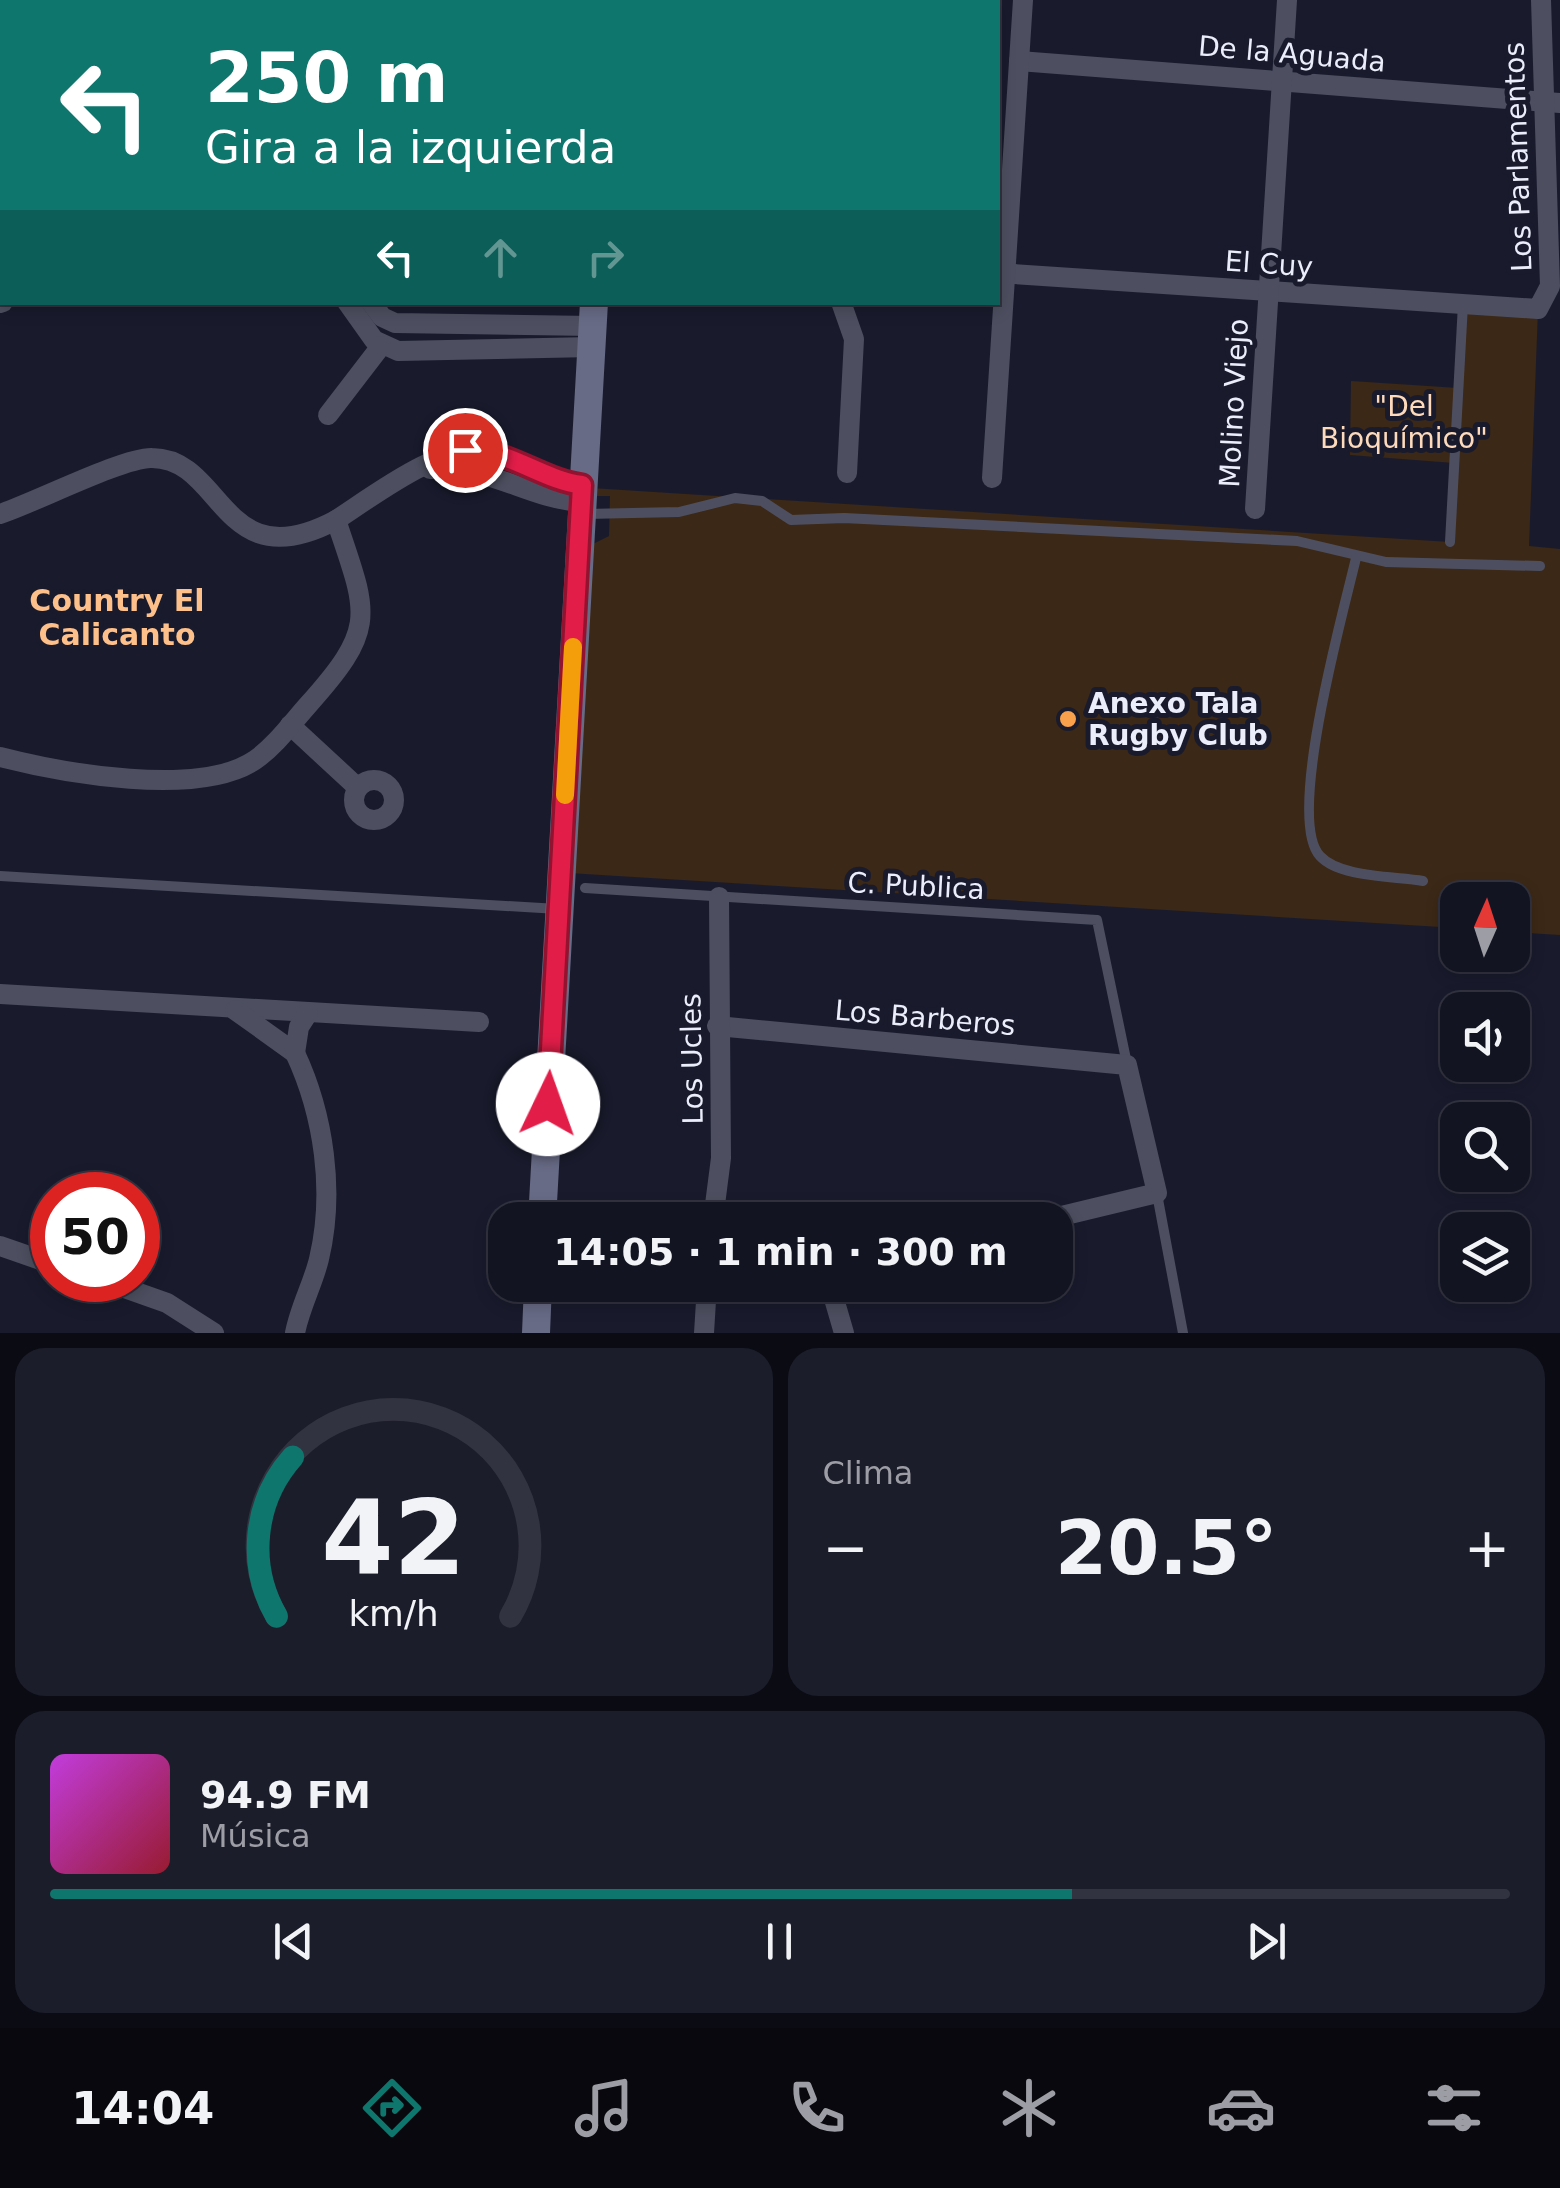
<!DOCTYPE html>
<html lang="es">
<head>
<meta charset="utf-8">
<style>
	:root { --surface:#131422; --page:#1c1d2a; --text:#f1f3f6; --muted:#9d9ea5; --line:#323340; --accent:#0f766e }
	body { margin:0; font-family:"DejaVu Sans",sans-serif; background:var(--page); color:var(--text); height:100vh; display:flex; flex-direction:column; font-size:38px; white-space:nowrap }
	* { box-sizing:border-box; margin:0 }
	p { font-size:32px; color:var(--muted) }
	.icon { flex:none; width:55px; height:55px; fill:none; stroke:currentColor; stroke-width:2; stroke-linecap:round; stroke-linejoin:round }
	.map { position:relative; height:1333px; overflow:hidden }
	.details { display:flex; flex-direction:column; gap:15px; padding:15px; background:#0a0b13; flex:1 }
	.details>* { flex:none }
	.hud { position:absolute; left:0px; top:0px; width:1000px; height:305px; box-shadow:0 5px 15px #0003,0 0 0 2px var(--line); background:#0f766e; color:#fff; overflow:hidden }
	.needle { width:65px; rotate:3deg }
	.controls { position:absolute; left:1440px; top:882px; display:grid; gap:20px }
	.controls a { display:grid; place-items:center; width:90px; height:90px; border-radius:20px; background:var(--surface); box-shadow:0 5px 15px #0003,0 0 0 2px var(--line); font-size:50px }
	.speed { position:absolute; left:30px; top:1172px; display:flex; gap:20px; font-size:50px; font-weight:700; text-align:center }
	.speed>* { display:grid; place-content:center; width:130px; height:130px; border-radius:50%; background:var(--surface); box-shadow:0 5px 15px #0003,0 0 0 2px var(--line); line-height:1 }
	.speed .limit { border:15px solid #d22; background:#fff; color:#111 }
	.pin { position:absolute; display:grid; place-items:center; width:85px; height:85px; color:#fff; margin:-42px; border:5px solid #fff; border-radius:50%; box-shadow:0 2px 10px #0007 }
	.me { position:absolute; width:110px; margin:-55px; rotate:3deg; stroke-linejoin:round; filter:drop-shadow(0 0 8px #0008) }
	.turn { display:flex; align-items:center; gap:35px; height:210px; padding:0 40px; font-size:45px }
	.turn .icon { width:130px; height:130px; stroke-width:2.5 }
	.turn b { display:block; font-size:70px; line-height:85px }
	.lanes { display:flex; align-items:center; height:95px; padding:0 40px; background:#0003; justify-content:center; gap:50px; direction:ltr }
	.lanes .off { opacity:.35 }
	.big { font-size:75px; font-weight:700; line-height:1.1 }
	.details .widget { flex:1; display:flex; flex-direction:column; justify-content:center; gap:15px; min-width:0; padding:0 35px; border-radius:30px; background:var(--page) }
	.details .dial { align-items:center; gap:0 }
	.dial svg { height:260px; overflow:visible; fill:none; stroke:var(--line); stroke-width:7; stroke-linecap:round; text-anchor:middle }
	.dial text { fill:var(--text); stroke:none }
	.song { display:flex; align-items:center; gap:30px }
	.cover { width:120px; height:120px; border-radius:15px; background:linear-gradient(135deg,hsl(290 70% 55%),hsl(350 70% 35%)) }
	.played { height:10px; border-radius:5px; background:linear-gradient(90deg,var(--accent) 70%,var(--line) 70%) }
	.keys { display:flex; justify-content:space-around; direction:ltr }
	.heat { display:flex; justify-content:space-between; align-items:center; font-size:55px; direction:ltr }
	.details .tiles { flex:1; display:grid; gap:15px; grid-template-columns:1fr 1fr }
	.widget:last-child { grid-column:span 2 }
	.trip { position:absolute; left:488px; top:1202px; width:585px; height:100px; border-radius:30px; background:var(--surface); box-shadow:0 5px 15px #0003,0 0 0 2px var(--line); font-weight:700; line-height:100px; text-align:center }
	.dock { display:flex; height:160px; justify-content:space-around; align-items:center; background:#08080e; color:var(--muted) }
	.dock .icon { width:70px; height:70px }
	.dock .active { color:var(--accent) }
	.dock b { font-size:45px; color:var(--text) }
	.map>svg:first-child { display:block }
	.green { fill:#3c2816 }
	.lines { fill:none; stroke-linecap:round; stroke-linejoin:round }
	.lane { stroke:#4d4f60; stroke-width:10 }
	.street { stroke:#4d4f60; stroke-width:20 }
	.secondary { stroke:#686b86; stroke-width:28 }
	.route-casing { stroke:#92132f; stroke-width:25 }
	.route { stroke:#e11d48; stroke-width:18 }
	.slow { stroke:#f59e0b; stroke-width:18 }
	.poi-dot { fill:#f8a04b; stroke:#191b2d; stroke-width:4 }
	.labels { text-anchor:middle; dominant-baseline:central; stroke-width:10; stroke-linejoin:round; paint-order:stroke }
	.street-label { font-size:28px; fill:#ebedfa; stroke:#191b2d }
	.park-label { font-size:28px; fill:#fddabc; stroke:#191b2d }
	.poi-label { font-size:28px; font-weight:bold; fill:#ebedfa; stroke:#191b2d; text-anchor:start }
	.neighbourhood-label { font-size:30px; font-weight:bold; fill:#fec08a; stroke:#191b2d }
</style>
</head>
<body>
<div class="map">
<svg width="1560" height="1333" viewBox="0 0 1560 1333">
	<rect width="100%" height="100%" fill="#191b2d"/>
	<path class="green" d="M1463,304l75,5 -9,237 31,3v386l-47,-3 -1,-32h-54l-1,28 -888,-55 16,-325 24,-12 1,-40h-20l1,-8 859,54 4,-79 -104,-8 1,-74 107,7z"/>
	<g class="lines">
		<g class="lane">
			<path d="M586,514l93,-2 56,-14 27,3 29,19 53,-2 453,23 89,21 154,4"/>
			<path d="M1450,542l13,-238"/>
			<path d="M1356,558c-12,52 -71,261 -36,298 20,22 75,20 103,25"/>
			<path d="M0,876l558,33"/>
			<path d="M585,888l512,32 30,144"/>
			<path d="M1157,1194l26,139"/>
		</g>
		<g class="street">
			<path d="M558,0l45,2"/>
			<path d="M1019,61l541,42"/>
			<path d="M0,83l2,-1"/>
			<path d="M998,273l540,36 12,-23 -9,-286"/>
			<path d="M347,302l27,38 24,11 194,-4"/>
			<path d="M371,302l11,15 13,6 198,3"/>
			<path d="M841,302l13,37 -7,134"/>
			<path d="M0,303l3,-1"/>
			<path d="M328,415l53,-69"/>
			<path d="M430,469c61,-4 96,29 151,33"/>
			<path d="M992,478l31,-478"/>
			<path d="M1255,509l32,-509"/>
			<path d="M0,514c34,-11 124,-57 152,-56 72,0 69,123 184,62"/>
			<path d="M290,725l67,62"/>
			<path d="M0,757c62,16 199,41 255,3 20,-14 37,-37 53,-55 70,-78 60,-90 28,-185 36,-23 109,-80 152,-68 32,9 60,29 94,33"/>
			<circle cx="374" cy="800" r="20"/>
			<path d="M0,994l479,28"/>
			<path d="M235,1010l60,43 4,-26 9,-14"/>
			<path d="M717,1026l410,39 30,128 -112,27"/>
			<path d="M295,1053c29,62 40,139 24,206 -6,25 -19,48 -24,74"/>
			<path d="M713,1220l8,-62 -2,-261"/>
			<path d="M0,1246l52,18"/>
			<path d="M102,1280l65,23 47,30"/>
			<path d="M830,1285l14,48"/>
			<path d="M707,1293l30,1 39,-9"/>
			<path d="M704,1333l3,-48"/>
		</g>
		<g class="secondary">
			<path d="M613,2v-2"/>
			<path d="M542,1220l52,-918"/>
			<path d="M536,1333l2,-48"/>
		</g>
	</g>
	<g class="lines">
		<g class="route-casing">
			<path id="route" d="M465,450c41,-2 77,30 117,35l-34,619"/>
		</g>
		<use href="#route" class="route"/>
		<path class="slow" d="M565,795l8,-148"/>
	</g>
	<circle class="poi-dot" cx="1068" cy="719" r="10"/>
	<g class="labels">
		<g class="street-label">
			<text transform="translate(1292 54) rotate(5)">De la Aguada</text>
			<text transform="translate(1518 157) rotate(-92)">Los Parlamentos</text>
			<text transform="translate(1269 264) rotate(4)">El Cuy</text>
			<text transform="translate(1234 403) rotate(-87)">Molino Viejo</text>
			<text transform="translate(916 886) rotate(3)">C. Publica</text>
			<text transform="translate(925 1018) rotate(5)">Los Barberos</text>
			<text transform="translate(692 1059) rotate(-91)">Los Ucles</text>
		</g>
		<g class="park-label">
			<text x="1404" y="406">"Del<tspan x="1404" dy="32">Bioquímico"</tspan></text>
		</g>
		<g class="poi-label">
			<text x="1088" y="703">Anexo Tala<tspan x="1088" dy="32">Rugby Club</tspan></text>
		</g>
		<g class="neighbourhood-label">
			<text x="117" y="600">Country El<tspan x="117" dy="34">Calicanto</tspan></text>
		</g>
	</g>
</svg>
<div class="controls">
<a><svg class="needle" viewBox="-14 -14 28 28"><path d="M0-13l5 13h-10z" fill="#e53935"/><path d="M0 13l5-13h-10z" fill="#9d9ea5"/></svg></a>
<a><svg class="icon" aria-label="sound" viewBox="0 0 24 24"><path d="M4 9h4l5-4v14l-5-4H4zM17 9q2 3 0 6"/></svg></a>
<a><svg class="icon" aria-label="search" viewBox="0 0 24 24"><circle cx="10" cy="10" r="6"/><path d="M15 15l6 6"/></svg></a>
<a><svg class="icon" aria-label="layers" viewBox="0 0 24 24"><path d="M12 4l9 5-9 5-9-5zM3 14l9 5 9-5"/></svg></a>
</div>
<div class="speed"><div class="limit">50</div></div>
<div class="pin" style="left:465px;top:450px;background:#d93025"><svg class="icon" aria-label="arrive" viewBox="0 0 24 24"><path d="M6 21V4h12l-3 4 3 4H6"/></svg></div>
<svg class="me" style="left:548px;top:1104px" viewBox="-20 -20 40 40"><circle r="19" fill="#fff"/><path d="M0-13L10 11 0 6-10 11z" fill="#e11d48"/></svg>
<div class="trip">14:05 · 1 min · 300 m</div>
<div class="hud">
<div class="turn"><svg class="icon" aria-label="left" viewBox="0 0 24 24"><path d="M17 20v-9H6M10 6l-5 5 5 5"/></svg><div><b>250 m</b>Gira a la izquierda</div></div>
<div class="lanes"><svg class="icon" aria-label="left" viewBox="0 0 24 24"><path d="M17 20v-9H6M10 6l-5 5 5 5"/></svg><svg class="icon off" aria-label="ahead" viewBox="0 0 24 24"><path d="M12 20V5M6 11l6-6 6 6"/></svg><svg class="icon off" aria-label="right" viewBox="0 0 24 24"><path d="M7 20v-9h11M14 6l5 5-5 5"/></svg></div>
</div>
</div>
<section class="details">
<div class="tiles">
<div class="widget dial"><svg viewBox="0 0 100 80">
<path d="M14 69A42 42 0 1 1 86 69"/>
<path d="M14 69A42 42 0 0 1 19 20" stroke="#0f766e"/>
<text x="50" y="56" font-size="32" font-weight="700">42</text>
<text x="50" y="72" font-size="11">km/h</text>
</svg></div>
<div class="widget"><p>Clima</p>
<div class="heat"><a>−</a><b class="big">20.5°</b><a>+</a></div>
</div>
<div class="widget">
<div class="song"><i class="cover"></i><div><b>94.9 FM</b><p>Música</p></div></div>
<div class="played"></div>
<div class="keys"><svg class="icon" aria-label="previous" viewBox="0 0 24 24"><path d="M18 5L8 12l10 7zM5 5v14"/></svg><svg class="icon" aria-label="pause" viewBox="0 0 24 24"><path d="M8 5v14M16 5v14"/></svg><svg class="icon" aria-label="next" viewBox="0 0 24 24"><path d="M6 5l10 7-10 7zM19 5v14"/></svg></div>
</div>
</div>
</section>
<nav class="dock">
<b>14:04</b>
<svg class="icon active" aria-label="directions" viewBox="0 0 24 24"><path d="M12 3l9 9-9 9-9-9zM9 14v-3h6M13 9l2 2-2 2"/></svg>
<svg class="icon" aria-label="music" viewBox="0 0 24 24"><path d="M9 18V5l10-2v13"/><circle cx="6" cy="18" r="3"/><circle cx="16" cy="16" r="3"/></svg>
<svg class="icon" aria-label="phone" viewBox="0 0 24 24"><path d="M5 4h4l2 5-3 2q2 4 5 5l2-3 5 2v4C11 20 4 13 5 4z"/></svg>
<svg class="icon" aria-label="climate" viewBox="0 0 24 24"><path d="M12 3v18M4 7l16 10M4 17L20 7"/></svg>
<svg class="icon" aria-label="car" viewBox="0 0 24 24"><path d="M5 17H2v-5l4-1 3-4h7l3 4 3 1v5h-3M9 17h6M6 11h13"/><circle cx="7" cy="17" r="2"/><circle cx="17" cy="17" r="2"/></svg>
<svg class="icon" aria-label="filters" viewBox="0 0 24 24"><path d="M4 7h16M4 17h16"/><circle cx="9" cy="7" r="2"/><circle cx="15" cy="17" r="2"/></svg>
</nav>
</body>
</html>
